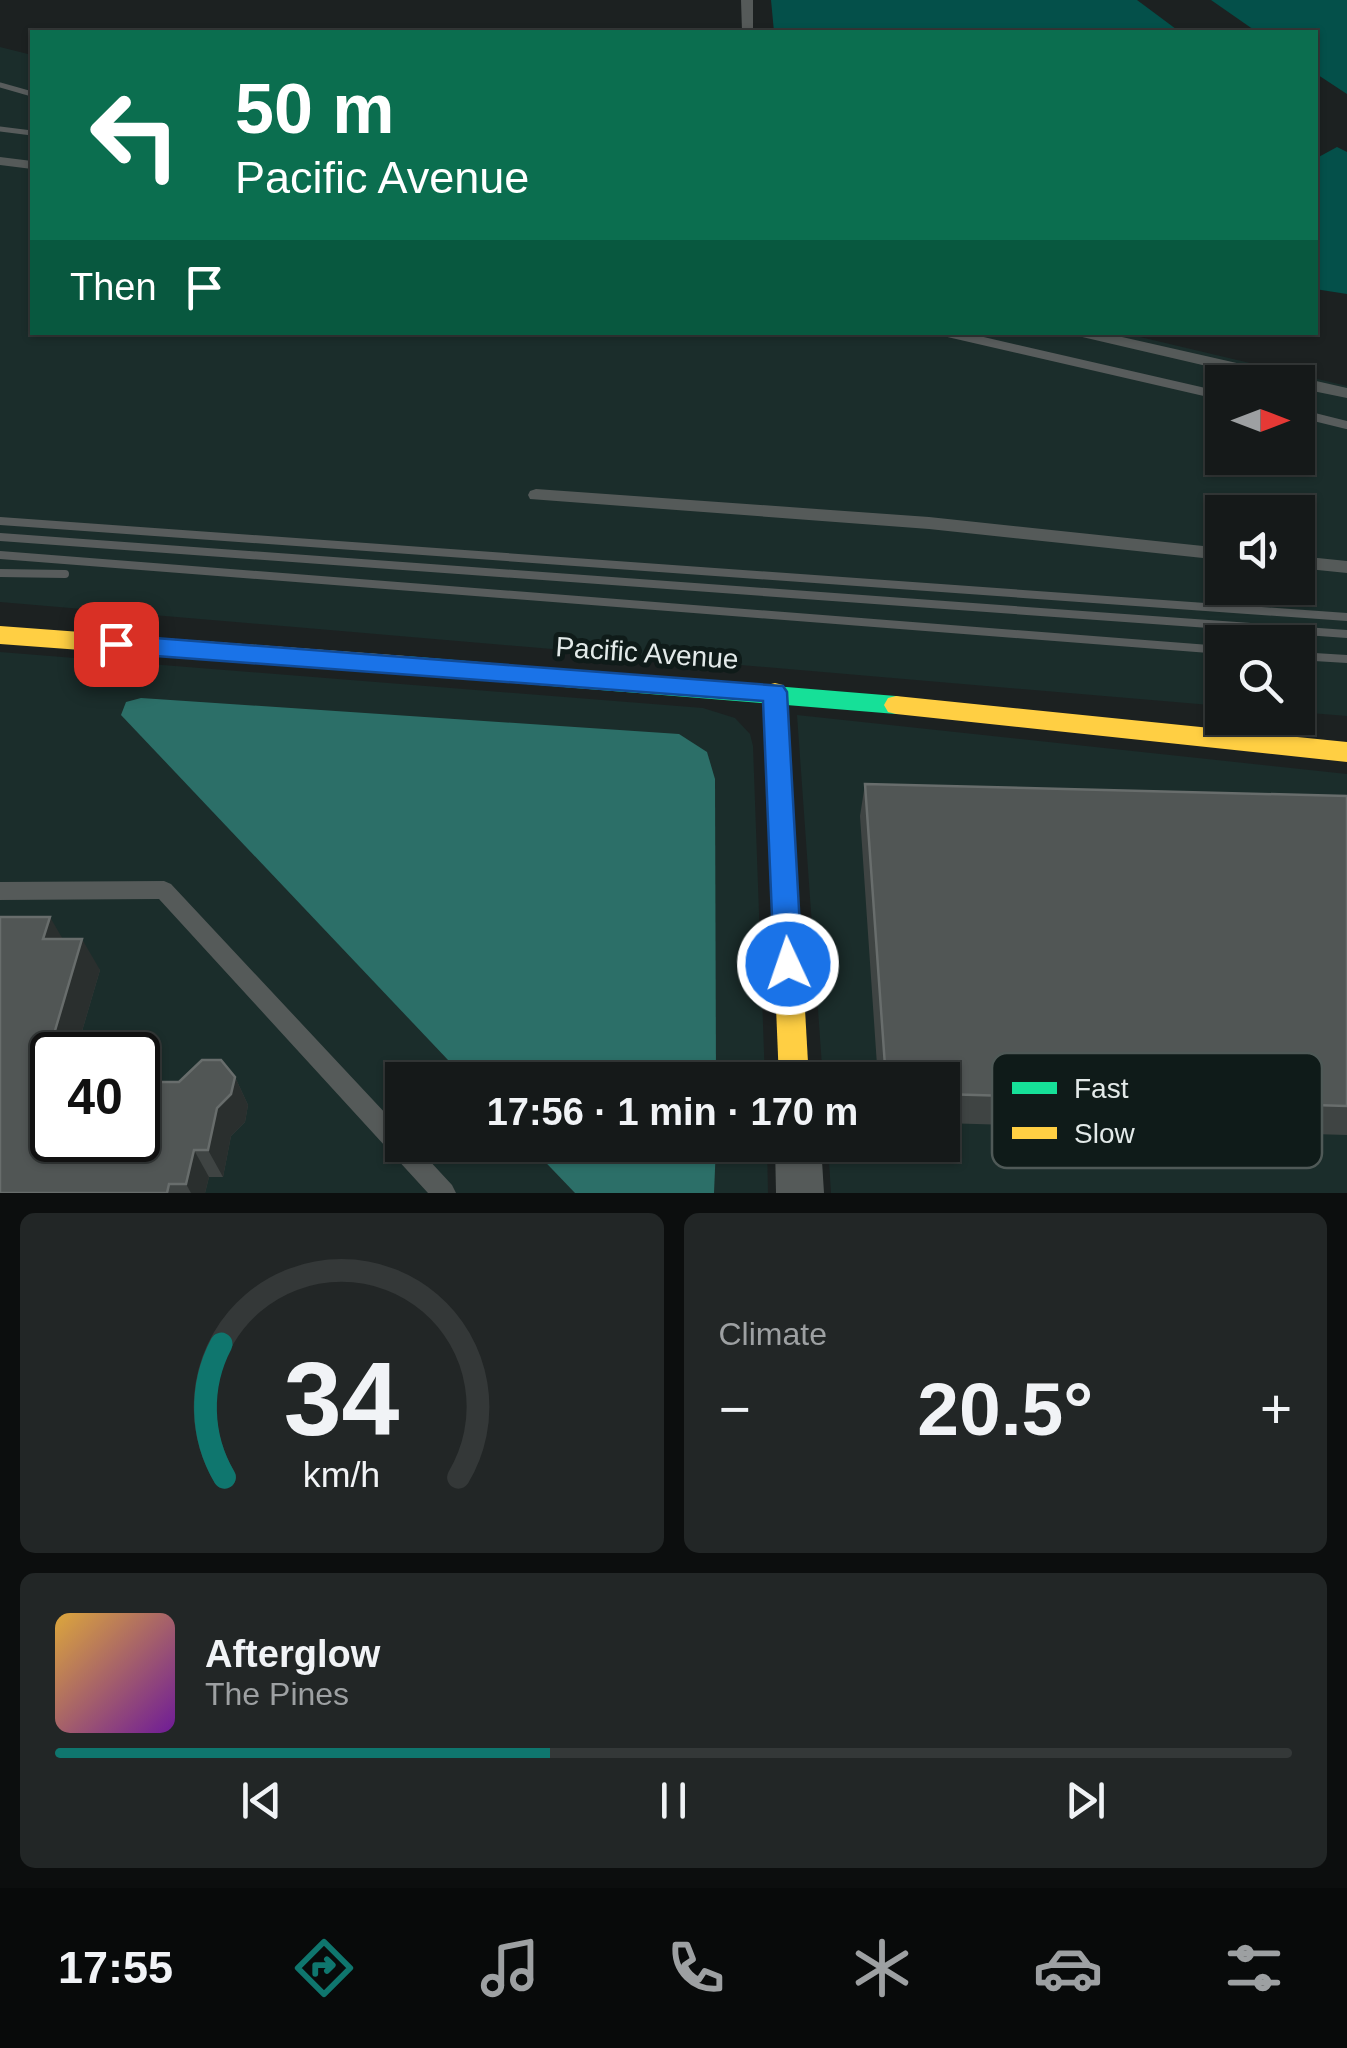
<!DOCTYPE html>
<html lang="en">
<head>
<meta charset="utf-8">
<style>
	:root { --surface:#151919; --page:#222626; --text:#f1f3f6; --muted:#9da0a2; --line:#343838; --accent:#0f766e }
	body { margin:0; font-family:Arial,sans-serif; background:var(--page); color:var(--text); height:100vh; display:flex; flex-direction:column; font-size:38px; white-space:nowrap }
	* { box-sizing:border-box; margin:0 }
	p { font-size:32px; color:var(--muted) }
	.icon { flex:none; width:55px; height:55px; fill:none; stroke:currentColor; stroke-width:2; stroke-linecap:round; stroke-linejoin:round }
	.map { position:relative; height:1193px; overflow:hidden }
	.sheet { display:flex; flex-direction:column; gap:20px; padding:20px; background:#0c0e0e; flex:1 }
	.sheet>* { flex:none }
	.hud { position:absolute; left:30px; top:30px; width:1288px; height:305px; border-radius:0px; box-shadow:0 2px 8px #0004,0 0 0 2px var(--line); background:#0b6e4f; color:#fff; overflow:hidden }
	.needle { width:65px; rotate:90deg }
	.tools { position:absolute; left:1205px; top:365px; display:grid; gap:20px }
	.tools a { display:grid; place-items:center; width:110px; height:110px; border-radius:0px; background:var(--surface); box-shadow:0 2px 8px #0004,0 0 0 2px var(--line); font-size:50px }
	.speed { position:absolute; left:30px; top:1032px; display:flex; gap:20px; font-size:50px; font-weight:700; text-align:center }
	.speed>* { display:grid; place-content:center; width:130px; height:130px; border-radius:50%; background:var(--surface); box-shadow:0 2px 8px #0004,0 0 0 2px var(--line); line-height:1 }
	.speed .limit { border:5px solid #111; border-radius:15px; background:#fff; color:#111 }
	.pin { position:absolute; display:grid; place-items:center; width:85px; height:85px; color:#fff; margin:-42px; border-radius:20px; box-shadow:0 5px 15px #0006 }
	.me { position:absolute; width:110px; margin:-55px; rotate:357deg; stroke-linejoin:round; filter:drop-shadow(0 0 8px #0008) }
	.turn { display:flex; align-items:center; gap:35px; height:210px; padding:0 40px; font-size:45px }
	.turn .icon { width:130px; height:130px; stroke-width:2.5 }
	.turn b { display:block; font-size:70px; line-height:85px }
	.then { display:flex; align-items:center; height:95px; padding:0 40px; background:#0003; gap:20px; font-size:38px }
	.big { font-size:75px; font-weight:800; line-height:1.1 }
	.sheet .tile { flex:1; display:flex; flex-direction:column; justify-content:center; gap:15px; min-width:0; padding:0 35px; border-radius:15px; background:var(--page) }
	.sheet .dial { align-items:center; gap:0 }
	.dial svg { height:260px; overflow:visible; fill:none; stroke:var(--line); stroke-width:7; stroke-linecap:round; text-anchor:middle }
	.dial text { fill:var(--text); stroke:none }
	.song { display:flex; align-items:center; gap:30px }
	.cover { width:120px; height:120px; border-radius:15px; background:linear-gradient(135deg,hsl(40 70% 55%),hsl(280 70% 35%)) }
	.played { height:10px; border-radius:5px; background:linear-gradient(90deg,var(--accent) 40%,var(--line) 40%) }
	.keys { display:flex; justify-content:space-around; direction:ltr }
	.heat { display:flex; justify-content:space-between; align-items:center; font-size:55px; direction:ltr }
	.sheet .tiles { flex:1; display:grid; gap:20px; grid-template-columns:1fr 1fr }
	.tile:last-child { grid-column:span 2 }
	.trip { position:absolute; left:385px; top:1062px; width:575px; height:100px; border-radius:0px; background:var(--surface); box-shadow:0 2px 8px #0004,0 0 0 2px var(--line); font-weight:800; line-height:100px; text-align:center }
	.menu { display:flex; height:160px; justify-content:space-around; align-items:center; background:#080a0a; color:var(--muted) }
	.menu .icon { width:70px; height:70px }
	.menu .selected { color:var(--accent) }
	.menu b { font-size:45px; color:var(--text) }
	.map>svg:first-child { display:block }
	.built { fill:#1b2d2b; fill-rule:evenodd }
	.forest { fill:#04504a }
	.water { fill:#2c6f68 }
	.lines { fill:none; stroke-linecap:round; stroke-linejoin:round }
	.lane { fill:#555a59; fill-rule:evenodd }
	.street { fill:#555a59; fill-rule:evenodd }
	.fast { fill:#16e098; fill-rule:evenodd }
	.slow { fill:#ffcf43; fill-rule:evenodd }
	.rail-far1 { stroke:#585c5c; stroke-width:5 }
	.rail { stroke:#585c5c; stroke-width:8 }
	.wall { fill:#3f4443 }
	.shaded-wall { fill:#2a2f2e }
	.building { fill:#515655; stroke:#686d6c; stroke-width:2.5 }
	.route { fill:#1a73e8; stroke:#114b97; stroke-width:2.5 }
	.labels { text-anchor:middle; dominant-baseline:central; stroke-width:10; stroke-linejoin:round; paint-order:stroke }
	.street-label { font-size:28px; fill:#e3eae9; stroke:#0f1b19 }
	.key { fill:#0f1b19; stroke:#4f5957; stroke-width:2.5 }
	.key-label { font-size:28px; fill:#e3eae9 }
</style>
</head>
<body>
<div class="map">
<svg width="1347" height="1193" viewBox="0 0 1347 1193">
	<rect width="100%" height="100%" fill="#1c2121"/>
	<g class="built">
		<path d="M0,47l32,8v277h1087l228,54v330l-49,-4v-70h-76v64l-1222,-104zM1222,382h76v76h-76zM1222,512h76v76h-76z"/>
		<path d="M0,652l703,56 32,10 15,16 3,12 12,334h-363v65h365l1,48h-768zM52,1055h86v85h-86z"/>
		<path d="M797,715l550,59v419h-516l-3,-48h114v-65h-119z"/>
	</g>
	<g class="forest">
		<path d="M771,0h366l43,32h-406z"/>
		<path d="M1211,0h136v94l-32,-21v-41h-58z"/>
		<path d="M1337,147l10,5v142l-32,-5v-130z"/>
	</g>
	<g class="water">
		<path d="M141,698l538,36 28,18 8,27 1,301h-249l-346,-365 5,-13z"/>
		<path d="M529,1145h187l-2,48h-139z"/>
	</g>
	<g class="lines">
		<g class="lane">
			<path d="M741,0h12v32h-11z"/>
			<path d="M0,157l32,4v8l-32,-4z"/>
			<path d="M1071,332h29l247,56v10l-49,-10v-6h-23l-197,-46z"/>
			<path d="M536,489l393,28 293,31v12l-293,-31 -399,-30 -2,-4 2,-4z"/>
			<path d="M1298,556l49,5v12l-49,-5z"/>
			<path d="M164,881l7,3 231,247v14h13l37,40 4,8h-28l-269,-294 -159,1v-18z"/>
		</g>
		<path class="street" d="M775,1145h46l3,48h-48z"/>
		<path class="fast" d="M405,656l491,40 8,2 4,7 -4,7 -8,2 -491,-40 -8,-3 -4,-6 4,-6z"/>
		<g class="slow">
			<path d="M0,626l405,30 8,3 4,6 -4,6 -8,3 -405,-30z"/>
			<path d="M775,683l8,2 4,7 22,388h-30l-16,-388 4,-7z"/>
			<path d="M896,696l451,46v20l-451,-48 -8,-2 -4,-7 4,-7z"/>
		</g>
		<g class="rail-far1">
			<path d="M0,85l32,9"/>
			<path d="M0,129l32,4"/>
		</g>
		<g class="rail">
			<path d="M944,332l278,64"/>
			<path d="M1298,413l49,12"/>
			<path d="M0,521l1347,96"/>
			<path d="M0,537l1347,97"/>
			<path d="M0,555l1222,95"/>
			<path d="M0,573l65,1"/>
			<path d="M1298,656l49,3"/>
		</g>
	</g>
	<g class="wall">
		<path d="M865,784l482,12v339l-405,-12v-43h-64l-18,-264z"/>
		<path d="M62,939l38,31 -25,85h-23v85l127,-58 56,-5 13,28 -3,17 -14,14 -8,41h-14l-4,16h-205z"/>
	</g>
	<g class="shaded-wall">
		<path d="M50,917l18,31 -25,-9z"/>
		<path d="M82,939l18,31 -25,85h-23v78l-21,-21z"/>
		<path d="M235,1077l13,28 -3,17 -14,14 -8,41 -15,-27 9,-42z"/>
		<path d="M194,1150l15,27 -4,16h-14l-5,-9z"/>
	</g>
	<g class="building">
		<path d="M865,784l482,12v310l-405,-12v-14h-56z"/>
		<path d="M0,917h50l-7,22h39l-51,173h21v28h86v-58h41l23,-22h19l14,17 -4,17 -14,14 -9,42h-14l-8,34h-17l-2,9h-167z"/>
	</g>
	<path class="route" d="M116,635l667,51 4,6 15,272 -4,9 -10,3 -10,-3 -4,-9 -11,-263 -647,-48 -11,-9z"/>
	<g class="labels">
		<g class="street-label">
			<text transform="translate(647 653) rotate(4)">Pacific Avenue</text>
		</g>
	</g>
	<rect x="992" y="1053" width="330" height="115" rx="15" class="key"/>
	<rect x="1012" y="1082" width="45" height="12" fill="#16e098"/>
	<rect x="1012" y="1127" width="45" height="12" fill="#ffcf43"/>
	<g class="key-label">
		<text x="1074" y="1098">Fast</text>
		<text x="1074" y="1143">Slow</text>
	</g>
</svg>
<div class="tools">
<a><svg class="needle" viewBox="-14 -14 28 28"><path d="M0-13l5 13h-10z" fill="#e53935"/><path d="M0 13l5-13h-10z" fill="#9da0a2"/></svg></a>
<a><svg class="icon" aria-label="sound" viewBox="0 0 24 24"><path d="M4 9h4l5-4v14l-5-4H4zM17 9q2 3 0 6"/></svg></a>
<a><svg class="icon" aria-label="search" viewBox="0 0 24 24"><circle cx="10" cy="10" r="6"/><path d="M15 15l6 6"/></svg></a>
</div>
<div class="speed"><div class="limit">40</div></div>
<div class="pin" style="left:116px;top:644px;background:#d93025"><svg class="icon" aria-label="arrive" viewBox="0 0 24 24"><path d="M6 21V4h12l-3 4 3 4H6"/></svg></div>
<svg class="me" style="left:788px;top:964px" viewBox="-20 -20 40 40"><circle r="17" fill="#1a73e8" stroke="#fff" stroke-width="3"/><path d="M0-11L8 9 0 5-8 9z" fill="#fff"/></svg>
<div class="trip">17:56 · 1 min · 170 m</div>
<div class="hud">
<div class="turn"><svg class="icon" aria-label="left" viewBox="0 0 24 24"><path d="M17 20v-9H6M10 6l-5 5 5 5"/></svg><div><b>50 m</b>Pacific Avenue</div></div>
<div class="then">Then<svg class="icon" aria-label="arrive" viewBox="0 0 24 24"><path d="M6 21V4h12l-3 4 3 4H6"/></svg></div>
</div>
</div>
<section class="sheet">
<div class="tiles">
<div class="tile dial"><svg viewBox="0 0 100 80">
<path d="M14 69A42 42 0 1 1 86 69"/>
<path d="M14 69A42 42 0 0 1 13 28" stroke="#0f766e"/>
<text x="50" y="56" font-size="32" font-weight="700">34</text>
<text x="50" y="72" font-size="11">km/h</text>
</svg></div>
<div class="tile"><p>Climate</p>
<div class="heat"><a>−</a><b class="big">20.5°</b><a>+</a></div>
</div>
<div class="tile">
<div class="song"><i class="cover"></i><div><b>Afterglow</b><p>The Pines</p></div></div>
<div class="played"></div>
<div class="keys"><svg class="icon" aria-label="previous" viewBox="0 0 24 24"><path d="M18 5L8 12l10 7zM5 5v14"/></svg><svg class="icon" aria-label="pause" viewBox="0 0 24 24"><path d="M8 5v14M16 5v14"/></svg><svg class="icon" aria-label="next" viewBox="0 0 24 24"><path d="M6 5l10 7-10 7zM19 5v14"/></svg></div>
</div>
</div>
</section>
<nav class="menu">
<b>17:55</b>
<svg class="icon selected" aria-label="directions" viewBox="0 0 24 24"><path d="M12 3l9 9-9 9-9-9zM9 14v-3h6M13 9l2 2-2 2"/></svg>
<svg class="icon" aria-label="music" viewBox="0 0 24 24"><path d="M9 18V5l10-2v13"/><circle cx="6" cy="18" r="3"/><circle cx="16" cy="16" r="3"/></svg>
<svg class="icon" aria-label="phone" viewBox="0 0 24 24"><path d="M5 4h4l2 5-3 2q2 4 5 5l2-3 5 2v4C11 20 4 13 5 4z"/></svg>
<svg class="icon" aria-label="climate" viewBox="0 0 24 24"><path d="M12 3v18M4 7l16 10M4 17L20 7"/></svg>
<svg class="icon" aria-label="car" viewBox="0 0 24 24"><path d="M5 17H2v-5l4-1 3-4h7l3 4 3 1v5h-3M9 17h6M6 11h13"/><circle cx="7" cy="17" r="2"/><circle cx="17" cy="17" r="2"/></svg>
<svg class="icon" aria-label="filters" viewBox="0 0 24 24"><path d="M4 7h16M4 17h16"/><circle cx="9" cy="7" r="2"/><circle cx="15" cy="17" r="2"/></svg>
</nav>
</body>
</html>
